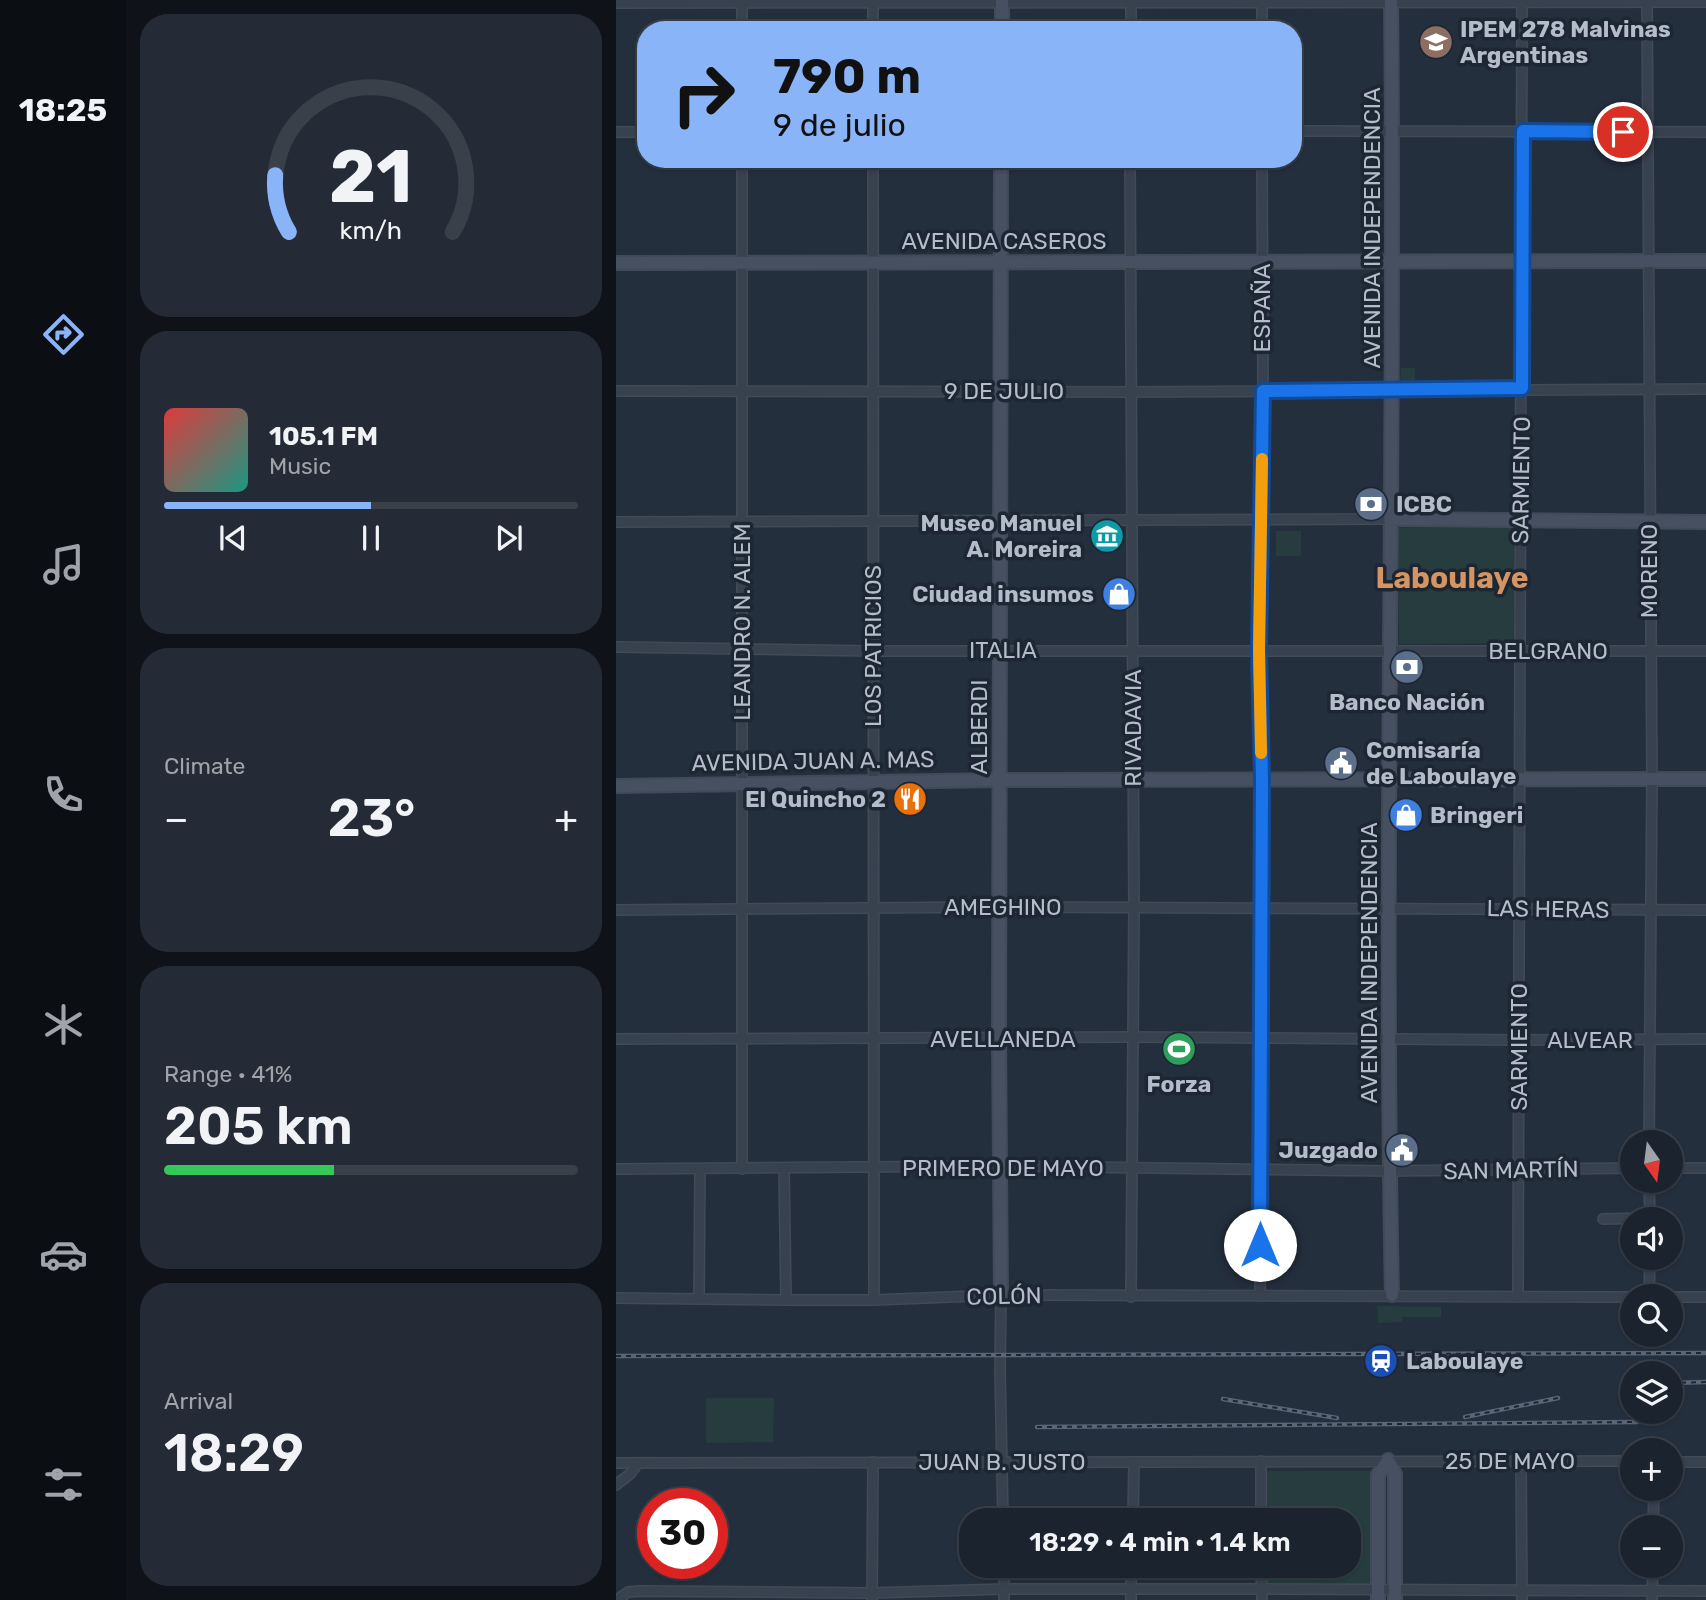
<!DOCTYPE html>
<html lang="en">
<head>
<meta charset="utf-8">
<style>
	:root { --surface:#1b232e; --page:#242b36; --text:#f1f3f6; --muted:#a0a4aa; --line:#39404a; --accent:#8ab4f8 }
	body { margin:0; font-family:Rubik,sans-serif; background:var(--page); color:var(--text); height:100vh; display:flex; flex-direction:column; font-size:26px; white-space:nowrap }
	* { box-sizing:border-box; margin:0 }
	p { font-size:23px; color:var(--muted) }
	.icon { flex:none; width:38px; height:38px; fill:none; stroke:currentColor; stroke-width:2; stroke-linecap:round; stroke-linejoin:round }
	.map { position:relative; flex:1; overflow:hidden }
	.side { display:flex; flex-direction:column; gap:14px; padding:14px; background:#0f1319; width:490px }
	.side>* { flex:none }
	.top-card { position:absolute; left:21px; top:21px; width:665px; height:147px; border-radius:28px; box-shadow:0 2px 5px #0004,0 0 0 2px var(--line); background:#8ab4f8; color:#111; overflow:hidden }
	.needle { width:46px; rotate:166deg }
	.fabs { position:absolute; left:1004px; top:1130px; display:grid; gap:14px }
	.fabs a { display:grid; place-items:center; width:63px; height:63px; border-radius:50%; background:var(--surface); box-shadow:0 2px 5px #0004,0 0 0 2px var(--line); font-size:35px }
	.speed { position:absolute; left:21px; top:1488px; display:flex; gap:14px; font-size:35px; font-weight:700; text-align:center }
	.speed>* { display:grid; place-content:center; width:91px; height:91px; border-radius:50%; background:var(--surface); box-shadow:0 2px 5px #0004,0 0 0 2px var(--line); line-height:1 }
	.speed .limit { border:10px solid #d22; background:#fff; color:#111 }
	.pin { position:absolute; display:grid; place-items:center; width:60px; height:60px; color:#fff; margin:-30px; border:4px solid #fff; border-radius:50%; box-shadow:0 2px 7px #0007 }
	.me { position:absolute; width:77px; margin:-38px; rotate:0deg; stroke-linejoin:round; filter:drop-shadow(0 0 5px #0008) }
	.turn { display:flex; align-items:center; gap:24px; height:147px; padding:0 21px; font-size:32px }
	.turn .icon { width:91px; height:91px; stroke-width:2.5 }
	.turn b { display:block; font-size:49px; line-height:60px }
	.big { font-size:52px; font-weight:600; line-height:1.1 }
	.side .card { flex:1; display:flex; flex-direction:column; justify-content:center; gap:10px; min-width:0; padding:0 24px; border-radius:28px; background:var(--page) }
	.side .dial { align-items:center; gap:0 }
	.dial svg { height:182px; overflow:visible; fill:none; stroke:var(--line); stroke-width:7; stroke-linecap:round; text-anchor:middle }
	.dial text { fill:var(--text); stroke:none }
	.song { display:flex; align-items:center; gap:21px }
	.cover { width:84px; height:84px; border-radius:10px; background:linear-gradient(135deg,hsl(0 70% 55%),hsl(170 70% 35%)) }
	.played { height:7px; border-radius:4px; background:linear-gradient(90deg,var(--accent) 50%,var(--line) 50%) }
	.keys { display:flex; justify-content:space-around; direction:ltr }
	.heat { display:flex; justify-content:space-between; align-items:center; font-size:38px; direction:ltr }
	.charge { height:10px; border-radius:5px; background:linear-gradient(90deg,#34c759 41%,var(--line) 0) }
	.trip { position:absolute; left:343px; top:1508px; width:402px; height:70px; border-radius:28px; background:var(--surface); box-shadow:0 2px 5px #0004,0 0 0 2px var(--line); font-weight:600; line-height:70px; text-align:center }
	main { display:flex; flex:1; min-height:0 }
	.tabs { display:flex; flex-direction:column; width:126px; justify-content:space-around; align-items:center; background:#0b0e12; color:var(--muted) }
	.tabs .icon { width:49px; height:49px }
	.tabs .current { color:var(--accent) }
	.tabs b { font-size:32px; color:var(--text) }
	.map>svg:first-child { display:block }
	.green { fill:#263c3f }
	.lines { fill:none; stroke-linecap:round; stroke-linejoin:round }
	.street-casing { stroke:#414a57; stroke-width:12 }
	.secondary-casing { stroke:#414a57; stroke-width:16 }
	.street { stroke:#38414e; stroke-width:9 }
	.secondary { stroke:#465061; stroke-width:12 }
	.rail-casing { stroke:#5a6575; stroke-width:4.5 }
	.rail { stroke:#1d2633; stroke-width:2; stroke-dasharray:5; stroke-linecap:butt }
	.route-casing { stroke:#114b97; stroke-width:18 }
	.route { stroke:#1a73e8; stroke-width:12 }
	.slow { stroke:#f59e0b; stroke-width:12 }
	.labels { text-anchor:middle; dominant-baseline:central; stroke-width:7; stroke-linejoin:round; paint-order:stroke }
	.poi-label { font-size:23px; font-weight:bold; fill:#b4bcc9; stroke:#1d2633; text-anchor:start }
	.street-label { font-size:23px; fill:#b4bcc9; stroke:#1d2633 }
	.district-label { font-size:30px; font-weight:bold; fill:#d59563; stroke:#1d2633 }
</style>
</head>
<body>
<main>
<nav class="tabs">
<b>18:25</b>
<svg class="icon current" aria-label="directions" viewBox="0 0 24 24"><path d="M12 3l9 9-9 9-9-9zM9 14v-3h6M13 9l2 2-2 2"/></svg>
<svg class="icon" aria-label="music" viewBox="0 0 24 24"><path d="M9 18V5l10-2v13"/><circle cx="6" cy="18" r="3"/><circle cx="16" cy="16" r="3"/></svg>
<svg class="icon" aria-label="phone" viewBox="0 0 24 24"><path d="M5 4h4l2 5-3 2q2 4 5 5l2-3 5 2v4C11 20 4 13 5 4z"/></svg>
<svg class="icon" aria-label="climate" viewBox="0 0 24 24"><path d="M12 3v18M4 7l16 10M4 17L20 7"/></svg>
<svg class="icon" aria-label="car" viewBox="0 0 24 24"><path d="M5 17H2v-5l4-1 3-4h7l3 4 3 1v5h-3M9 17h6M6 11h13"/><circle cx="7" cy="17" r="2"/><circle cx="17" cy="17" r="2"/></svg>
<svg class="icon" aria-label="filters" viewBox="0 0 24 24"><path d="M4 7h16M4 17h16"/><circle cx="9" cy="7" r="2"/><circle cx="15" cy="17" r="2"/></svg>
</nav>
<section class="side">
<div class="card dial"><svg viewBox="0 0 100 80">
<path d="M14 69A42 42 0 1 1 86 69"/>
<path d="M14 69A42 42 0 0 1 8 44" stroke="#8ab4f8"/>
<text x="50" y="56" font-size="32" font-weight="700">21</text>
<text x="50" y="72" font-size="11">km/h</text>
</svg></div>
<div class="card">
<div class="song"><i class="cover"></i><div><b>105.1 FM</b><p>Music</p></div></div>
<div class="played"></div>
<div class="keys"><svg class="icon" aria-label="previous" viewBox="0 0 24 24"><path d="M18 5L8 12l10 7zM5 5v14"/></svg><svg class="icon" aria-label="pause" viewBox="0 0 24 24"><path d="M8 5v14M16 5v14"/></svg><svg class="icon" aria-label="next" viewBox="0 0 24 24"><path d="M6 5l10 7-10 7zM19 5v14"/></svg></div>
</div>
<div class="card"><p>Climate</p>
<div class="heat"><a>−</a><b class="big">23°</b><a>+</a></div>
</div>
<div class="card"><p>Range · 41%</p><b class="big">205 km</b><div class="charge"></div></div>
<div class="card"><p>Arrival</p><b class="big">18:29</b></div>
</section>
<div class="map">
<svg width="1090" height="1600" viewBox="0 0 1090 1600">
	<rect width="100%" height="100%" fill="#242f3e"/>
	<g class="green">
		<path d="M785,368h14v15h-15z"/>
		<path d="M783,528h115v115l-115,1z"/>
		<rect x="660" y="531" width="25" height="25"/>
		<path d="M761,1306l64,1v10h-39v5l-24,1z"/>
		<path d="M90,1398h68l-1,44 -67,1z"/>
		<path d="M649,1471h107v113h-107v-18h84v-45h-84z"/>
		<path d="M96,1518h12l-1,25h-11z"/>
	</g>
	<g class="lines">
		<g class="street-casing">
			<g id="street">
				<path d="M257,0v30"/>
				<path d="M1031,0l5,779 -3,364"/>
				<path d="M0,3l1090,-1"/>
				<path d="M126,30v-30"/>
				<path d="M515,30v-30"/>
				<path d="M646,30v-30"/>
				<path d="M677,131l413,1"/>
				<path d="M0,132h30"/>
				<path d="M257,159l1,1141"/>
				<path d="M514,159l4,748 -3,390"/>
				<path d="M0,391l516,1 574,-3"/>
				<path d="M0,522l774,-3"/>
				<path d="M0,647l257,4h833"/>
				<path d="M0,910l383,-3 707,3"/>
				<path d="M0,1039l517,-2 385,3 188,-1"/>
				<path d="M1055,1168h35"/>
				<path d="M0,1169l384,-3 389,5 244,-3"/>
				<path d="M126,1169v-1010"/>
				<path d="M168,1169l2,131"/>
				<path d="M1033,1181l1,39"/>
				<path d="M987,1219l47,-1"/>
				<path d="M385,1295l-1,75 3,151"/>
				<path d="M644,1296l2,-517 -3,-128 4,-260 -1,-232"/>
				<path d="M902,1297l4,-1297"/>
				<path d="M1033,1297l1,-39"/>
				<path d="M1055,1297h35"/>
				<path d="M0,1298l170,2h88l127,-5 632,2"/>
				<path d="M83,1299l1,-130"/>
				<path d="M645,1461v60"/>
				<path d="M905,1462l1,138"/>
				<path d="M1055,1462h35"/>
				<path d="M0,1463l1017,-2"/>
				<path d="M0,1485l14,-11 8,-11"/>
				<path d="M517,1521l1,-59"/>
				<path d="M1037,1528l1,-39"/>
				<path d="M388,1566v34"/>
				<path d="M645,1566l1,34"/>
				<path d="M1,1600l11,-8 11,-1 233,2 132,-4h258l444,2"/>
				<path d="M256,1600l1,-138"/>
				<path d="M515,1600v-34"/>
				<path d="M1036,1600l1,-34"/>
			</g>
		</g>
		<g class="secondary-casing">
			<g id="secondary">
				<path d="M775,0c5,432 -8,864 1,1295"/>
				<path d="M386,30v-30"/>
				<path d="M0,263l1090,-2"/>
				<path d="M774,519l316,3"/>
				<path d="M0,786l384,-6 706,-1"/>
				<path d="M385,1295l-2,-256 2,-880"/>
				<path d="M762,1600v-125l10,-15 7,14v126"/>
			</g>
		</g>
		<use href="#street" class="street"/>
		<use href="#secondary" class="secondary"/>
		<g class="rail-casing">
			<g id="rail">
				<path d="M0,1356l1090,-3"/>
				<path d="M1055,1383l35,-1"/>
				<path d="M607,1399l114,19"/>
				<path d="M849,1417l93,-19"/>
				<path d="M421,1427l600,-5"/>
			</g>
		</g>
		<use href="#rail" class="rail"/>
	</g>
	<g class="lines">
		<g class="route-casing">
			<path id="route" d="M644,1245l2,-466 -3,-129 4,-259 259,-3 1,-257 100,1"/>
		</g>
		<use href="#route" class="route"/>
		<path class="slow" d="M645,753l-2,-103 3,-191"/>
	</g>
	<defs>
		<g id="school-disc" transform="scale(1.75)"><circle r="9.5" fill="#8d6e63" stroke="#1d2633"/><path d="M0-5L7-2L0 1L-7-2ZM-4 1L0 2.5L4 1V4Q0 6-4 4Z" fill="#fff"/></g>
		<g id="bank-disc" transform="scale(1.75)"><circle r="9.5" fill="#5c6f8a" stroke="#1d2633"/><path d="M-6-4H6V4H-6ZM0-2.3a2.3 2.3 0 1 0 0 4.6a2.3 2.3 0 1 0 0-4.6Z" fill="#fff"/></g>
		<g id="museum-disc" transform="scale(1.75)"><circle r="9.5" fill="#0f9aa8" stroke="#1d2633"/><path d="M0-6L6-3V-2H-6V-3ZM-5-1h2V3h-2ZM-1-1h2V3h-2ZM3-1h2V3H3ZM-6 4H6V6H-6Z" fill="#fff"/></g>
		<g id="shop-disc" transform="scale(1.75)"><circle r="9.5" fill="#3f7fe0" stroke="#1d2633"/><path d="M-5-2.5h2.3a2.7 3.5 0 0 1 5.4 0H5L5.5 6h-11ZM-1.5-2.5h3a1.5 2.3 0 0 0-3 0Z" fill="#fff"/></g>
		<g id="civic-disc" transform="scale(1.75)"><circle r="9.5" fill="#5c6f8a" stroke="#1d2633"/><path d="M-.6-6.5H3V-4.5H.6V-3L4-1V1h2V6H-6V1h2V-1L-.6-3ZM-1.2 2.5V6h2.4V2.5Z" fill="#fff"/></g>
		<g id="restaurant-disc" transform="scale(1.75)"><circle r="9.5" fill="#e8710a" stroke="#1d2633"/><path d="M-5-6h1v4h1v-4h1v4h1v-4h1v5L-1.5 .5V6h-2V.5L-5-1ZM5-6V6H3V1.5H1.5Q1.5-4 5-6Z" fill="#fff"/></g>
		<g id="stadium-disc" transform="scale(1.75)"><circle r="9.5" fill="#2e9e5b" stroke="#1d2633"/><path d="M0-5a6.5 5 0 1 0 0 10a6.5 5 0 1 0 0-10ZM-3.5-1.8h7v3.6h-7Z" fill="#fff"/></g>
		<g id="station-disc" transform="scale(1.75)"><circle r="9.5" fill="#1a4fb4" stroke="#1d2633"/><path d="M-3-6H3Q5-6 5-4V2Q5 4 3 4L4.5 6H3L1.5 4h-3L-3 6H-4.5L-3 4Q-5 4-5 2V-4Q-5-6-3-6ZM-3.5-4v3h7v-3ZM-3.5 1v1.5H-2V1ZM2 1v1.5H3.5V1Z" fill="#fff"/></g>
	</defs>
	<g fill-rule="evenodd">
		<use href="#school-disc" x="820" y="42"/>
		<use href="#bank-disc" x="755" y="504"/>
		<use href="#museum-disc" x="491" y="536"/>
		<use href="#shop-disc" x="503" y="594"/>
		<use href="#bank-disc" x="791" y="667"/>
		<use href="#civic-disc" x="725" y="763"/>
		<use href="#restaurant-disc" x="294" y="799"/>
		<use href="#shop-disc" x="790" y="815"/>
		<use href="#stadium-disc" x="563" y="1049"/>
		<use href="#civic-disc" x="786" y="1150"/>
		<use href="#station-disc" x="765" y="1361"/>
	</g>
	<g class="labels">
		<g class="poi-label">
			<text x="844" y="29">IPEM 278 Malvinas<tspan x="844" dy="26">Argentinas</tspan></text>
			<text x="780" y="504">ICBC</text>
			<text x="466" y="523" text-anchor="end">Museo Manuel<tspan x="466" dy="26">A. Moreira</tspan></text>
			<text x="478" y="594" text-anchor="end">Ciudad insumos</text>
			<text x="791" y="702" text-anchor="middle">Banco Nación</text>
			<text x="750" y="750">Comisaría<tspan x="750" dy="26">de Laboulaye</tspan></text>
			<text x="270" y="799" text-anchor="end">El Quincho 2</text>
			<text x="814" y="815">Bringeri</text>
			<text x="563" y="1084" text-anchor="middle">Forza</text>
			<text x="762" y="1150" text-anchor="end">Juzgado</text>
			<text x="790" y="1361">Laboulaye</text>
		</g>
		<g class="street-label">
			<text transform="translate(756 228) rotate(-90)">AVENIDA INDEPENDENCIA</text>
			<text x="388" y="241">AVENIDA CASEROS</text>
			<text transform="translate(646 308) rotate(-90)">ESPAÑA</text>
			<text x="388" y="391">9 DE JULIO</text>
			<text transform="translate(905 480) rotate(-89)">SARMIENTO</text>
			<text transform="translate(1033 571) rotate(-90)">MORENO</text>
			<text transform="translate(126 622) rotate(-90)">LEANDRO N. ALEM</text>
			<text transform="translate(257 646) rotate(-90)">LOS PATRICIOS</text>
			<text x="387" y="650">ITALIA</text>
			<text x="932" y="651">BELGRANO</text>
			<text transform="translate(363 727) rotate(-90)">ALBERDI</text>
			<text transform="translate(517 728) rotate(-90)">RIVADAVIA</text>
			<text transform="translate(197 761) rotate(-1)">AVENIDA JUAN A. MAS</text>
			<text x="387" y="907">AMEGHINO</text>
			<text transform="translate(932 909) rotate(1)">LAS HERAS</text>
			<text transform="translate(753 963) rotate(-90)">AVENIDA INDEPENDENCIA</text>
			<text x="387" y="1039">AVELLANEDA</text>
			<text x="974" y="1040">ALVEAR</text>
			<text transform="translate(903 1047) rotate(-90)">SARMIENTO</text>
			<text x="387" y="1168">PRIMERO DE MAYO</text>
			<text transform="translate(895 1170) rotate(-1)">SAN MARTÍN</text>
			<text transform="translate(388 1296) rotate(-1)">COLÓN</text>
			<text x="894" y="1461">25 DE MAYO</text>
			<text x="386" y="1462">JUAN B. JUSTO</text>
		</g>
		<g class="district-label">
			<text x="836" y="578">Laboulaye</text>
		</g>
	</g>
</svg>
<div class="fabs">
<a><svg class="needle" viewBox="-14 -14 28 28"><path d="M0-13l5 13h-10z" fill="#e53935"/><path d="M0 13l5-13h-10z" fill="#a0a4aa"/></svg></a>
<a><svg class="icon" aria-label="sound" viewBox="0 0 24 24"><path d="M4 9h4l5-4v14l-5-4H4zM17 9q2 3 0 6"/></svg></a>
<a><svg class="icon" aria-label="search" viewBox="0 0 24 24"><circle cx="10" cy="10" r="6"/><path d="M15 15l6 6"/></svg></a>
<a><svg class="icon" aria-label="layers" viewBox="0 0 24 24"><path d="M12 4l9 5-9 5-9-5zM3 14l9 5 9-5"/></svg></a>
<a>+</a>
<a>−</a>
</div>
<div class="speed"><div class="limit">30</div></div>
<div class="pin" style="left:1007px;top:132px;background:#d93025"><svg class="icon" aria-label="arrive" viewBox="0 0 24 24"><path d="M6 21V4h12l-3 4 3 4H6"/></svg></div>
<svg class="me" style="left:644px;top:1245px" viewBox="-20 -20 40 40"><circle r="19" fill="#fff"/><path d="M0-13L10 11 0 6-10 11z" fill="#1a73e8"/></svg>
<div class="trip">18:29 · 4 min · 1.4 km</div>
<div class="top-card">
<div class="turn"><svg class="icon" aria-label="right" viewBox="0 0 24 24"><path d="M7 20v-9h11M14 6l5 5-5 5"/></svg><div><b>790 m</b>9 de julio</div></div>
</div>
</div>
</main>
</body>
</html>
